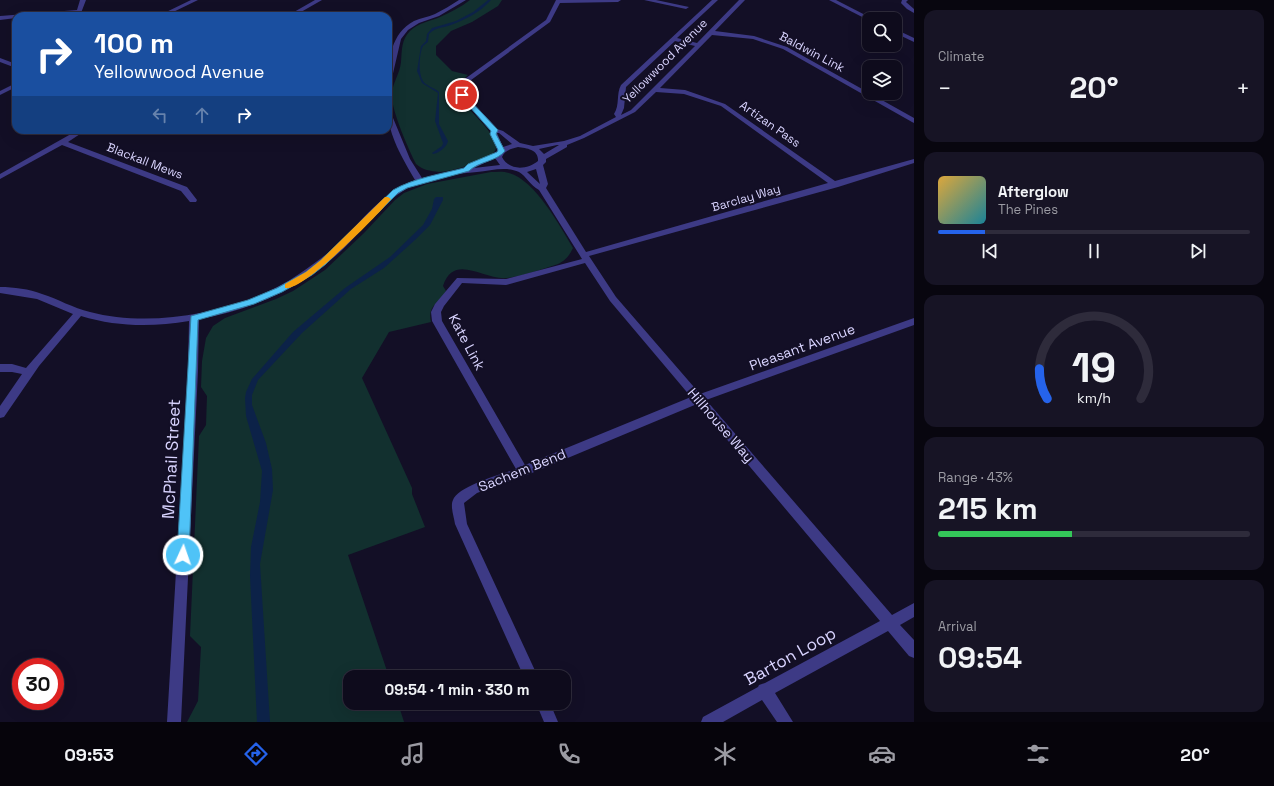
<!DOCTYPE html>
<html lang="en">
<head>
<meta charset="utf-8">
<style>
	:root { --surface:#0e0b1c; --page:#171425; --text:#f1f3f6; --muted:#9b9ba3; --line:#2e2b3b; --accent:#2563eb }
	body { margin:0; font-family:"Space Grotesk",sans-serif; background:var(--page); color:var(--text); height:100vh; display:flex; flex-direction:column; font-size:15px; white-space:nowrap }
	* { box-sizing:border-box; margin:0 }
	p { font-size:13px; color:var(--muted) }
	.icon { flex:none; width:22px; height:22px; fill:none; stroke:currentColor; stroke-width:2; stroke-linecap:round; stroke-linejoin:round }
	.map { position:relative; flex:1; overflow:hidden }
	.panel { display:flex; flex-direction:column; gap:10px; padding:10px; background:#08060f; width:360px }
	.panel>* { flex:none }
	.banner { position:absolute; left:12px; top:12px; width:380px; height:122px; border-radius:12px; box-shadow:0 4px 16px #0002,0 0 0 1px var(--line); background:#1a4fa0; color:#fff; overflow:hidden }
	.controls { position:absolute; left:862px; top:12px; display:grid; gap:8px }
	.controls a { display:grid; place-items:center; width:40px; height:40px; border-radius:8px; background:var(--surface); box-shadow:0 4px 16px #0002,0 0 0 1px var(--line); font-size:20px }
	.speed { position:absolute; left:12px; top:658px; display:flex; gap:8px; font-size:20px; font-weight:700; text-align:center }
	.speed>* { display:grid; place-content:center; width:52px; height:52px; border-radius:50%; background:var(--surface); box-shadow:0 4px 16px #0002,0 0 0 1px var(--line); line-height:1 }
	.speed .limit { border:6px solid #d22; background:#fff; color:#111 }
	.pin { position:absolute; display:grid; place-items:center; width:34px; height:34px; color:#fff; margin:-17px; border:2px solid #fff; border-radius:50%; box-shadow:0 1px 4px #0007 }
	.me { position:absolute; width:44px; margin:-22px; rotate:3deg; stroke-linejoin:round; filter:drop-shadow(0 0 3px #0008) }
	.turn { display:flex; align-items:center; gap:14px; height:84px; padding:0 16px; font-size:18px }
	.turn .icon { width:52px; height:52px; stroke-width:2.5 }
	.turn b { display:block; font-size:28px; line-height:34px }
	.lanes { display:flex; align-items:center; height:38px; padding:0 16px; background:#0003; justify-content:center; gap:20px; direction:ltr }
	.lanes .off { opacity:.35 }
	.big { font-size:30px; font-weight:600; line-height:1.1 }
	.panel .card { flex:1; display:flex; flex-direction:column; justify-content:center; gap:6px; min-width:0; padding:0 14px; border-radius:12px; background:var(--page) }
	.panel .dial { align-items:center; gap:0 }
	.dial svg { height:104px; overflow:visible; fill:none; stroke:var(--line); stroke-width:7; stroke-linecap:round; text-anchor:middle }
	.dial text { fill:var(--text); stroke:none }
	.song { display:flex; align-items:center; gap:12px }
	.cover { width:48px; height:48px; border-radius:6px; background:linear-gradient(135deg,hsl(40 70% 55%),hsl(190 70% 35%)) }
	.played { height:4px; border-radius:2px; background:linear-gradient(90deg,var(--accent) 15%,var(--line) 15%) }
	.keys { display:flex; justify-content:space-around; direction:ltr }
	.heat { display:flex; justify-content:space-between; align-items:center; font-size:22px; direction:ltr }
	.charge { height:6px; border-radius:3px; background:linear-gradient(90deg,#34c759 43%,var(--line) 0) }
	.trip { position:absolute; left:343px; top:670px; width:228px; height:40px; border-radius:12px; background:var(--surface); box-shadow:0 4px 16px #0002,0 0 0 1px var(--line); font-weight:600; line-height:40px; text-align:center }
	.tab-bar { display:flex; height:64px; justify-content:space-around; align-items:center; background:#06040b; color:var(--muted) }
	.tab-bar .icon { width:28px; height:28px }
	.tab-bar .current { color:var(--accent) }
	.tab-bar b { font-size:18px; color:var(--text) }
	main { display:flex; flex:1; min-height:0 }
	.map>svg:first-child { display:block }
	.green { fill:#12302f }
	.water { fill:#0c2248 }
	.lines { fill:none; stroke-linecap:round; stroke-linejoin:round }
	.minor { fill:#3d3a85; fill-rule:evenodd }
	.route { fill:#4fc3f7; stroke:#337fa1 }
	.slow { fill:#f59e0b }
	.labels { text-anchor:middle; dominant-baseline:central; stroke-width:4; stroke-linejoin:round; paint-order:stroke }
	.far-street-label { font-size:12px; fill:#d9d4ff; stroke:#130f26 }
	.street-label { font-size:14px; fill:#d9d4ff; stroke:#130f26 }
	.near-street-label { font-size:17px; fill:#d9d4ff; stroke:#130f26 }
</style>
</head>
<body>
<main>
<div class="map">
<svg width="914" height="722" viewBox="0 0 914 722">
	<rect width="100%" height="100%" fill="#130f26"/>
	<g class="green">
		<path d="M470,0h32l-4,6 -26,16 -21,9 -15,15v9l16,16 16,4 -11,10 -1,9c9,14 40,37 40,54 -1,12 -46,24 -57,24 -9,-1 -16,-2 -23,-8 -7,-14 -25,-54 -24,-69 0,-12 8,-21 9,-33 1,-11 0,-22 9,-31 8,-8 21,-10 30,-14 11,-5 21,-10 30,-17z"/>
		<path d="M491,172c6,0 12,-1 18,1 26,7 51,53 64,75 -4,8 -7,12 -15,16 -16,5 -34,12 -51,14 -22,3 -53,-26 -64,8l3,5c-7,13 -19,14 -15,31l-42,10 -27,46 50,110v6l13,33 -77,28 41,122h-39v26h48l6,19h-217l11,-21 3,-54 -11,-11 9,-200 7,-11 1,-29 -6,-9 1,-26 4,-23 7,-12 12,-8 51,-19 17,-8 32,-21 39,-37 31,-33 9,-7 23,-9z"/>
	</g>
	<g class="water">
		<path d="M488,0h3c-10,12 -28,21 -43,26 -7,2 -13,2 -19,8l-1,8 -5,4c-4,8 -5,27 0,35 3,5 12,7 16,11v32l9,17c-1,6 -9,12 -15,13l-1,-1 10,-7 1,-3 -8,-22 3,-28 -16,-10 -5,-12 4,-25 5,-5 1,-7 5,-6 24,-7 17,-9z"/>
		<path d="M436,197h7v3l-13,25 -15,15 -31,28 -33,21 -49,44 -44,47 -6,15v10l14,38 6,26 1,21 -13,74 10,158h-13l-7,-146 1,-29 9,-45 2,-31 -16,-55 -1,-18 1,-6 6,-13 41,-47 52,-44 45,-31 33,-32 9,-16 2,-10z"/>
	</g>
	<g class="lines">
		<g class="minor">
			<path d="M80,0h6l-5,13 2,3h-6l-2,-3 -59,3v2l-16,2v-4l77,-6z"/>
			<path d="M191,0h7l-33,16h-7z"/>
			<path d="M315,0h7l-28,16h-7z"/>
			<path d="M459,0h7l-27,16 -20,7 -11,7 -7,9 -10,43 -3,2c0,-24 3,-51 26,-63 7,-3 14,-4 21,-7 8,-4 16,-9 24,-14z"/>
			<path d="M556,0h65l-3,2 -58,1 -10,19 -83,61 -4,6 2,5 32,35 6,2 17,12 13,3 31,-5 16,-5 36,-19 -2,-3c6,-9 2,-20 7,-29l91,-85h6l-41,38 20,5 42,-43h6l-30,31 39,5 33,11 127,71v5l-2,-1 -129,-73 -30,-10 -41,-4 -52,53 25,2 40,14 110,77 79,-22v4l-76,24 -249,69 27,41 84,97 214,-76v7l-208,75 186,215 22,-12v14l-14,8 14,15v18l-5,-2 -21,-25 -113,62 18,29h-16l-15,-22 -39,22h-22l2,-5 55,-30 1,-2 6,-2 115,-62 -183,-217 -170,71 -50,18 -13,10 3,21 71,153h-14l-69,-153c-1,-7 -5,-18 -2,-24 5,-14 49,-26 63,-31l-84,-148 -1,-9 4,-8 22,-26 49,1 76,-20 -43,-69c-9,-5 -13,-14 -20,-18 -13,-6 -29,-1 -42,0 -27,2 -58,7 -80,23 -18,13 -32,31 -47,47 -14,15 -30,27 -47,38 -31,20 -68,33 -104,39l-1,52 -17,351h-14l21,-351 1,-50c-36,6 -72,6 -108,-5l-42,50 -35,51 -4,1v-12l22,-32 -10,-2h-12v-8h12l14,4 47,-54 -36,-15 -37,-6v-6c14,0 29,2 42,7 16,5 31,14 48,18 64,17 154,0 209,-38 13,-9 26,-18 38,-29 25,-24 45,-53 78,-65 -12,-21 -27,-45 -27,-69l3,2 19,46 12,19 45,-10v-3l30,-13 1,-1 -8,-17 1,-4 -31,-34 -3,-7 5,-8 84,-61zM675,41l20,5 -64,64 -10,5 3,-7 2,-21zM656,92l28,2 37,12 107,77 -242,69 -40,-64 2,-4 -5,-19 3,-3v-3l21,-12v-2l17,-7 51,-26zM497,133h2l13,11 -9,3zM559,145l-15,9 -5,-5 18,-4zM518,147c9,1 21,3 20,14 -11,9 -29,10 -36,-4 3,-7 9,-8 16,-10zM495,158l5,7 -26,3zM536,169l4,15 -13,-12zM585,263l25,38 81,96 -166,68 -83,-144 -1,-9 3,-6 18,-23 44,2z"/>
			<path d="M644,0h12l33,7 -3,2z"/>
			<path d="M829,0h7l37,19 -5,1z"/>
			<path d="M902,0h6l-2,2 8,7v4l-7,-4 -6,-6z"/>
			<path d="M895,29l19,9v4l-19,-9z"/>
			<path d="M0,58l16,6v4l-16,-6z"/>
			<path d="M16,83v4l-16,8v-4z"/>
			<path d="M78,130h8l-18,12 119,45 10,13 -1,2h-6l-9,-11 -119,-46 -62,34v-5z"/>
			<path d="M536,703h14l8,19h-14z"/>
		</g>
	</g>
	<path class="route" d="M460,94h4l34,36 -2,4 9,17c-9,11 -26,10 -36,20l-62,17 -9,5 -72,71 -14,11 -30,17 -28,12 -56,16 -9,235 -2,4 -4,1 -4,-1 -2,-4 14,-239 57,-16 29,-12 29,-16 15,-12 72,-70c21,-12 48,-16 71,-22l4,-4 29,-12 1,-2 -8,-16 1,-3 -31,-35z"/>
	<path class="slow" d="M385,197h3l3,2c-13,16 -88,93 -106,89v-4l21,-12 15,-12z"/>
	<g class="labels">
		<g class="far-street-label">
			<text transform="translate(812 52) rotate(28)">Baldwin Link</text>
			<text transform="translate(665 61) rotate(-45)">Yellowwood Avenue</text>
			<text transform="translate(770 124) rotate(35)">Artizan Pass</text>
			<text transform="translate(145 161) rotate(21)">Blackall Mews</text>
			<text transform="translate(746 198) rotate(-16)">Barclay Way</text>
		</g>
		<g class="street-label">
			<text transform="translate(467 342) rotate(62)">Kate Link</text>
			<text transform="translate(802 347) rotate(-20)">Pleasant Avenue</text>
			<text transform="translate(721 425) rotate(49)">Hillhouse Way</text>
			<text transform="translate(522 470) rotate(-22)">Sachem Bend</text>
		</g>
		<g class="near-street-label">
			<text transform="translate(171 459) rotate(-87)">McPhail Street</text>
			<text transform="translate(790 656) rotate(-29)">Barton Loop</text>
		</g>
	</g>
</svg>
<div class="controls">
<a><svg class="icon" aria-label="search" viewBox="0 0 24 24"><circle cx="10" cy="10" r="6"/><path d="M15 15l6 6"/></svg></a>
<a><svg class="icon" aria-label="layers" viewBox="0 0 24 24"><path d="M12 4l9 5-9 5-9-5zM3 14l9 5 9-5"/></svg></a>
</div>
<div class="speed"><div class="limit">30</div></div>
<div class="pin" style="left:462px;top:95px;background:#d93025"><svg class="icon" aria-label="arrive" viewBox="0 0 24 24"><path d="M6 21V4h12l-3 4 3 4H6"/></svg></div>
<svg class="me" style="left:183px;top:555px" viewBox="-20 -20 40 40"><circle r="17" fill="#4fc3f7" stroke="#fff" stroke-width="3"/><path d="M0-11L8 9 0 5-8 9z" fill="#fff"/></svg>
<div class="trip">09:54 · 1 min · 330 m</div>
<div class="banner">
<div class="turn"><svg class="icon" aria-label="right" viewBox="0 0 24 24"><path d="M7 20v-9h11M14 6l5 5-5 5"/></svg><div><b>100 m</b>Yellowwood Avenue</div></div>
<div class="lanes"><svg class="icon off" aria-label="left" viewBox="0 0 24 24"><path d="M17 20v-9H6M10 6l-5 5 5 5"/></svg><svg class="icon off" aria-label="ahead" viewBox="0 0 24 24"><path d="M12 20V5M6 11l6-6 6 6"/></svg><svg class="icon" aria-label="right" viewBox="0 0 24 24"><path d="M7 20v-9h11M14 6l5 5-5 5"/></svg></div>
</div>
</div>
<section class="panel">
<div class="card"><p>Climate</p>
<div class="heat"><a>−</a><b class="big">20°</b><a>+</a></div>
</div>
<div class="card">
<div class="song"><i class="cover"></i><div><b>Afterglow</b><p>The Pines</p></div></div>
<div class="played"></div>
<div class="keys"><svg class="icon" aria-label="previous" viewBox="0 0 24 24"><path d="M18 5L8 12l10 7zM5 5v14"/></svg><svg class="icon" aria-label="pause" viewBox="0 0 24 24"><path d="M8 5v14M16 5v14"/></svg><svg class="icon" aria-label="next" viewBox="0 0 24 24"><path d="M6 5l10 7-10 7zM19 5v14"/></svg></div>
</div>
<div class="card dial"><svg viewBox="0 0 100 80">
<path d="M14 69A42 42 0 1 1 86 69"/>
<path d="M14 69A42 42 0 0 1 8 46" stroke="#2563eb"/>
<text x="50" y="56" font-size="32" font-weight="700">19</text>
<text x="50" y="72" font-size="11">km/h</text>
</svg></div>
<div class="card"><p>Range · 43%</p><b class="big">215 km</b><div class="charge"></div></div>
<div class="card"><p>Arrival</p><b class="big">09:54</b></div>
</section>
</main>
<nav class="tab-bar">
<b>09:53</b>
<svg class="icon current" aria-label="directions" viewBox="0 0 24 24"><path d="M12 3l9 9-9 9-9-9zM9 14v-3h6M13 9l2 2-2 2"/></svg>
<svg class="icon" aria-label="music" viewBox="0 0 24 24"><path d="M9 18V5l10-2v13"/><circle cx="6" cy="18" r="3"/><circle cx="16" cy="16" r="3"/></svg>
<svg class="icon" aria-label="phone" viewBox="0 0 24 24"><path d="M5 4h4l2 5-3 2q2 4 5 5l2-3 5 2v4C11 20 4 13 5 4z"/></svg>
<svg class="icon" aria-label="climate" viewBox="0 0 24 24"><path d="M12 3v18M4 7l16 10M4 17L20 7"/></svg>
<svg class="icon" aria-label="car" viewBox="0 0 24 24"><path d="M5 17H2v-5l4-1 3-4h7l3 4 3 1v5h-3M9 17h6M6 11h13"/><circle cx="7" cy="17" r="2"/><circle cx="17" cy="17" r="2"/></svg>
<svg class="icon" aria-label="filters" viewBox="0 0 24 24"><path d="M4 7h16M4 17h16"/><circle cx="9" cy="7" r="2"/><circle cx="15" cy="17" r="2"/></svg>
<b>20°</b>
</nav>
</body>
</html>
